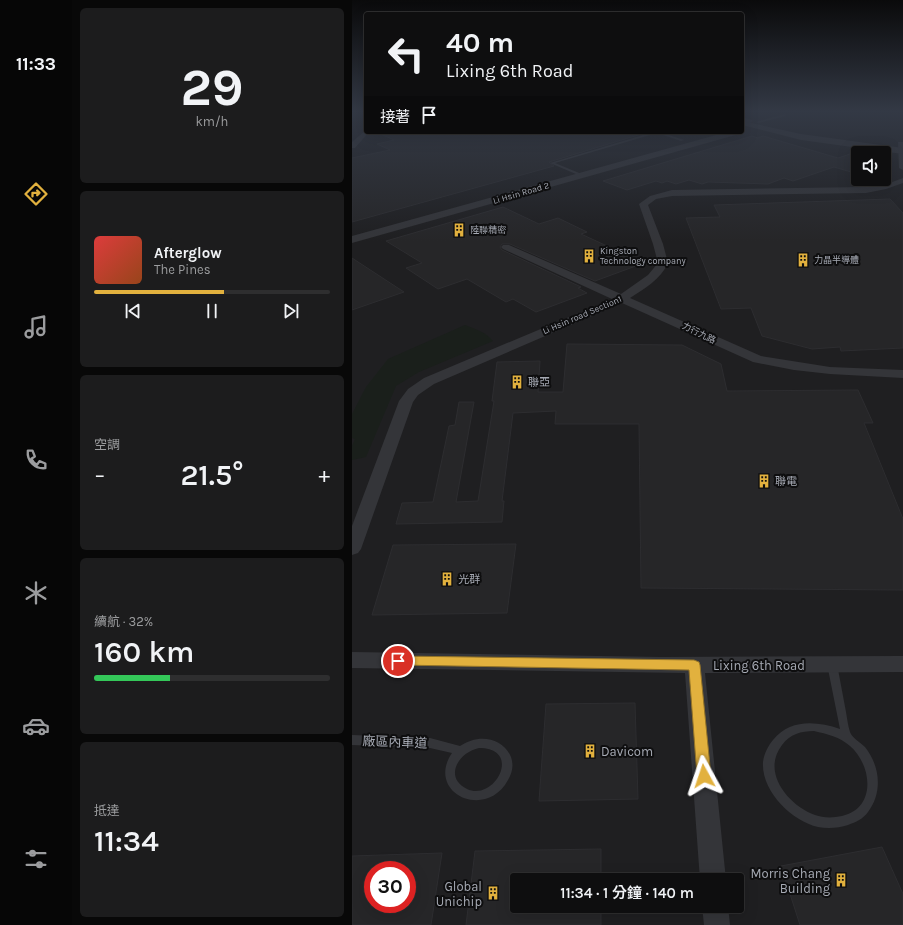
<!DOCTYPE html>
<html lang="zh-TW">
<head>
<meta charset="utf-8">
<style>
	:root { --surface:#0e0e0f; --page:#1c1c1d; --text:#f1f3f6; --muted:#9b9c9e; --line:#2e2e2f; --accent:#e2b13e }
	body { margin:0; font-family:Karla,"Noto Sans TC",sans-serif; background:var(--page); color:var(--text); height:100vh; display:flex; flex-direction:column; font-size:15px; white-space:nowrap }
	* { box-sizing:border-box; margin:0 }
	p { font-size:13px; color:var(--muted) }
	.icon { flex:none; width:22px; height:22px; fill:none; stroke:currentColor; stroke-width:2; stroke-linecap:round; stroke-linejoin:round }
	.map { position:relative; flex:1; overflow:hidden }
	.side { display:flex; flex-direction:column; gap:8px; padding:8px; background:#080808; width:280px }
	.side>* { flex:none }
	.banner { position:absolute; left:12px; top:12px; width:380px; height:122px; border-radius:4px; box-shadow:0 4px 16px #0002,0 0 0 1px var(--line); background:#0e0e0f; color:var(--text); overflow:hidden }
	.fabs { position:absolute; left:499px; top:146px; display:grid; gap:8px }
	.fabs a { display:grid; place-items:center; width:40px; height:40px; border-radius:4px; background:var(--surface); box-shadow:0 4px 16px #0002,0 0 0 1px var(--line); font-size:20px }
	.speed { position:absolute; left:12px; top:861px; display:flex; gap:8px; font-size:20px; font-weight:700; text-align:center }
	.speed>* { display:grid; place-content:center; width:52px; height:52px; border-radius:50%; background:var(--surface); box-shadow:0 4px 16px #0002,0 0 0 1px var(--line); line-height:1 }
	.speed .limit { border:6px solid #d22; background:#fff; color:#111 }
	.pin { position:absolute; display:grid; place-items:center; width:34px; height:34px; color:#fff; margin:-17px; border:2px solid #fff; border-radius:50%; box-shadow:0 1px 4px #0007 }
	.me { position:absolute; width:44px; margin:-22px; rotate:355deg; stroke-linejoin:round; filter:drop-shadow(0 0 3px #0008) }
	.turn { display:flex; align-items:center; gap:14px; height:84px; padding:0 16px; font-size:18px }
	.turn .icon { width:52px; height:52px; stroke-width:2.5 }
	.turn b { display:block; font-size:28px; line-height:34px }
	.then { display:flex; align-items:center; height:38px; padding:0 16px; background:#0003; gap:8px; font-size:15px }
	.big { font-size:30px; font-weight:600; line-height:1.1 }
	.side .card { flex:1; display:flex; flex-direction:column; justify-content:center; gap:6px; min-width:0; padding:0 14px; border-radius:6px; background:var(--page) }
	.side .dial { align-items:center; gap:0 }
	.dial b { font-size:52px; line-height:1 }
	.song { display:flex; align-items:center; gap:12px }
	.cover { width:48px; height:48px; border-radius:6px; background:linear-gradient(135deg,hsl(0 70% 55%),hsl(20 70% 35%)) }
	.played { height:4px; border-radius:2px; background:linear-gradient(90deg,var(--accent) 55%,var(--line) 55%) }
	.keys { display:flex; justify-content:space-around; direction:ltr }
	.heat { display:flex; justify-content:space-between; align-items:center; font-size:22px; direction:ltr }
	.charge { height:6px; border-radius:3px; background:linear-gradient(90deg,#34c759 32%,var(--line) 0) }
	.trip { position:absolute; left:158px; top:873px; width:234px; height:40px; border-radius:4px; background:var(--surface); box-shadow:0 4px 16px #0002,0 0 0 1px var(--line); font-weight:600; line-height:40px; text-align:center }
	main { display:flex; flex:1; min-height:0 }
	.tab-bar { display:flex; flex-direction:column; width:72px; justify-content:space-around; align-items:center; background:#060606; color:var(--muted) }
	.tab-bar .icon { width:28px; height:28px }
	.tab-bar .active { color:var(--accent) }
	.tab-bar b { font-size:18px; color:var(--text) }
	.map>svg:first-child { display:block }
	.built { fill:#1f1f21; fill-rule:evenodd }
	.green { fill:#1a1f1b }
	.building { fill:#262628; stroke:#2d2d30; fill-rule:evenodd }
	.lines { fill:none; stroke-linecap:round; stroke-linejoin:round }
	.service { fill:#343539; fill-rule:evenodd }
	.minor { fill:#343539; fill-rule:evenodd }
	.tertiary { fill:#343539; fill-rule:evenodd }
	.route { fill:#e2b13e; stroke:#937328 }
	.labels { text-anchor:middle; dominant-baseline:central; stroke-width:4; stroke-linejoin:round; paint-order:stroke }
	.far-street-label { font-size:9px; fill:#a6aab4; stroke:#0e0e0f }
	.far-poi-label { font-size:9px; fill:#a6aab4; stroke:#0e0e0f; text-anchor:start }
	.poi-label { font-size:11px; fill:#a6aab4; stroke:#0e0e0f; text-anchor:start }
	.near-street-label { font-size:13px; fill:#a6aab4; stroke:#0e0e0f }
	.near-poi-label { font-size:13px; fill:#a6aab4; stroke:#0e0e0f; text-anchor:end }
</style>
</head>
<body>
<main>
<nav class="tab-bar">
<b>11:33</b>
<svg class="icon active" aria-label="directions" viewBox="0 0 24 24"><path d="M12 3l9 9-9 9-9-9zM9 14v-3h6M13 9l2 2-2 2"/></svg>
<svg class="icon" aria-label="music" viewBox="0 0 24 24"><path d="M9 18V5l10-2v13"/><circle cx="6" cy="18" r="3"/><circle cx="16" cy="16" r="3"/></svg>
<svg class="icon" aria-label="phone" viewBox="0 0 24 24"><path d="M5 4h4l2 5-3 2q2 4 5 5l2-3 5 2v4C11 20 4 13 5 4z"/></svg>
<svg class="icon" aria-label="climate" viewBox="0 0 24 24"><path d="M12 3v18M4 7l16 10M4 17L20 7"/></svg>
<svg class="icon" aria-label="car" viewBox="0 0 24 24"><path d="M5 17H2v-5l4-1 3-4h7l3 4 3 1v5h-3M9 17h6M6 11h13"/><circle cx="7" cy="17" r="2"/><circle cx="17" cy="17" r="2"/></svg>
<svg class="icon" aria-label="filters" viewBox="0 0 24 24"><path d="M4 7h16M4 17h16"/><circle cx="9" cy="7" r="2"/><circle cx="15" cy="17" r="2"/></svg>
</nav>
<section class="side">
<div class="card dial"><b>29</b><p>km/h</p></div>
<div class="card">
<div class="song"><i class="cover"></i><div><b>Afterglow</b><p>The Pines</p></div></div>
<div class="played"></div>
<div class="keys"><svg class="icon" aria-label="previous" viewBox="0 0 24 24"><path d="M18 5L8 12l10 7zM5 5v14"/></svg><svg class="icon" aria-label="pause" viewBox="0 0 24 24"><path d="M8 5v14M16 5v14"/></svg><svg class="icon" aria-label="next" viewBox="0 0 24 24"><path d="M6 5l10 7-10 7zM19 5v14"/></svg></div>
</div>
<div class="card"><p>空調</p>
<div class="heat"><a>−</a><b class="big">21.5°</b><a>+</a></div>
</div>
<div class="card"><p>續航 · 32%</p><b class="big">160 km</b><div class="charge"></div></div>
<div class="card"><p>抵達</p><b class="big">11:34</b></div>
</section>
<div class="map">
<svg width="551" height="925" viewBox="0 0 551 925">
	<rect width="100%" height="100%" fill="#131314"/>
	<path class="built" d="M0,112h14v20h376v-20h161v813h-551zM506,153h26v26h-26zM21,870h34v34h-34zM165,880h220v26h-220z"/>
	<path class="green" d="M113,325c10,4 21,7 28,16l-74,31 -23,14 -30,71 -14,3v-14l3,-7 -3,-1v-24l14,-27 22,-28z"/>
	<g class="building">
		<path d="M24,132h272l-99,30 5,4 -202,56v-64l38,-8 -13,-6 17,-4z"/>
		<path d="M400,136l6,2 5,-2 75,22 12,-4 8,2v18l-24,-7 -41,14 -9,-3 -16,6 -60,-2 -6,2 -13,-4 -13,4 -9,-3 -5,2 -6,-2 -29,9 -24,-9z"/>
		<path d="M538,199l13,14v135l-62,3 -1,-4 -28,2 -50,-13 -11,-28 -30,1 -35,-91 34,-1 -6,-12z"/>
		<path d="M151,207l36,17 19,-6 29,14 -6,2 63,29 -49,18 -85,-37h-8l-2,3 2,3 79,37 -3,1 9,5 -51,19 -23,-13 -7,3 -39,-23 -29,10 -32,-21 16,-5 -36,-22z"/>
		<path d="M0,258l52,34 -52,18z"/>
		<path d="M215,344l115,1 39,19 6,27 131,-1 15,33h-9l39,96v71l-262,-2 -2,-164h-84l1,-13 -43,2 -11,88h2l-2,21 -106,2 6,-21 31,-1 16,-76 6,-1 4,-23h15l-18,100 22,-1 16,-100h-2l5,-39 43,-1 -2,31h25z"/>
		<path d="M164,544l-9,69 -135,2 21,-70z"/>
		<path d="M283,703l3,96 -99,2 7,-97z"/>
		<path d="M530,847l21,47v31h-103l-19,-59z"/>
		<path d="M249,849v31h-84v26h84v19h-135l9,-74z"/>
		<path d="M90,853l-11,72h-79v-69zM21,870h34v34h-34z"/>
	</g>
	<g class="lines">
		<g class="service">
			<path d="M433,114l1,2 -28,7 -2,-1z"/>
			<path d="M301,132h7l24,8 -3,1 -24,-8 -102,30 29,12v2h-1l-33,-14z"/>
			<path d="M480,660l3,1 2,3c3,16 6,32 9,48 1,6 2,14 4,20 2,6 11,11 15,15 15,19 18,45 3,65 -5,7 -12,10 -20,13 -9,3 -20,4 -30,2 -26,-6 -57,-36 -55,-65 1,-8 5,-16 10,-22 17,-21 43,-19 67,-11l-13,-65 2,-3zM462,731c13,3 26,6 36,15 22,19 27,62 -8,70 -9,2 -19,2 -27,-1 -27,-10 -54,-43 -33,-70 8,-11 19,-14 32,-14z"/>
			<path d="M0,735l78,3 30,8c17,-12 42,-10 51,11 3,9 1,16 -3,23 -22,41 -83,13 -56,-27l-22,-5 -78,-3zM127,748c44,0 16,54 -12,41 -24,-12 -8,-37 12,-41z"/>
		</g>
		<g class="minor">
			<path d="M390,117l10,3 1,1 -3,2 -8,-2z"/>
			<path d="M14,130v2h4l-2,1 -13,15h-3v-6z"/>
			<path d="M546,142h5v28l-4,-2z"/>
			<path d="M551,178v5l-17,6 -20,4 -194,3 -16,3 -8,6 15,39 5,19c-7,16 -24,26 -38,35l131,58 69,11 73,3v8l-73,-4 -36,-4 -41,-8 -131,-59 -188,81 -16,11 -5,7 -52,147 -3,4 -6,2v-29l47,-125 9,-12 16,-11 188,-79 -109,-50 -2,-2 2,-2h6l112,49 27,-19 10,-12 -5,-19 -14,-40 11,-8 22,-6 194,-3 21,-3z"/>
			<path d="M0,652l309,5 242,-1v16l-198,1 21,207h-26l-15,-207 -333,-5z"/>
			<path d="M350,906h26l2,19h-26z"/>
		</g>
		<g class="tertiary">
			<path d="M390,121l59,13 102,14v6l-102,-14 -59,-15z"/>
			<path d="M375,132h13l-1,2 -387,109v-7z"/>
		</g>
	</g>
	<linearGradient id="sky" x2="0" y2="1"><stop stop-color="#0a0a0b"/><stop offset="0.46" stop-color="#333945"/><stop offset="1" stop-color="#333945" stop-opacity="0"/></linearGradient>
	<rect width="551" height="241" fill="url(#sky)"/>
	<path class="route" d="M46,656l296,4 5,2 1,3 11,111 -2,4 -5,2 -5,-2 -2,-4 -8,-106 -291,-5 -4,-1 -2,-3 2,-4z"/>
	<defs>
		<g id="building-bare" transform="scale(1.08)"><path d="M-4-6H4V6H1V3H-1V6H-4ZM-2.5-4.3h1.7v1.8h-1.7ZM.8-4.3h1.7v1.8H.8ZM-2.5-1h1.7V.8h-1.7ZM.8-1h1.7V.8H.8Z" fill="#e2b13e" stroke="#0e0e0f" stroke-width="2.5" paint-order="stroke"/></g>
	</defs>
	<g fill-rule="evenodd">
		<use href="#building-bare" x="107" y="230"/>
		<use href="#building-bare" x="237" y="256"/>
		<use href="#building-bare" x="451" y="260"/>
		<use href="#building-bare" x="165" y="382"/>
		<use href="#building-bare" x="412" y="481"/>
		<use href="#building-bare" x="95" y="579"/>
		<use href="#building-bare" x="238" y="751"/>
		<use href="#building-bare" x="489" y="880"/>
		<use href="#building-bare" x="141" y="893"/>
	</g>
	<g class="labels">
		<g class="far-street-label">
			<text transform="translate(169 193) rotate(-16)">Li Hsin Road 2</text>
			<text transform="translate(230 315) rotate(-23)">Li Hsin road Section1</text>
			<text transform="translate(347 333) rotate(26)">力行九路</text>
		</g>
		<g class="far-poi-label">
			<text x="118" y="230">陸聯精密</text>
			<text x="248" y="251">Kingston<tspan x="248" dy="10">Technology company</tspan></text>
			<text x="462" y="260">力晶半導體</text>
		</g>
		<g class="poi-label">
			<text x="176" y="382">聯亞</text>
			<text x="423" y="481">聯電</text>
			<text x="106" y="579">光群</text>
		</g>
		<g class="near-street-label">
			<text x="407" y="665">Lixing 6th Road</text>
			<text transform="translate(43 742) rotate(2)">廠區內車道</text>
		</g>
		<g class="near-poi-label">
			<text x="249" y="751" text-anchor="start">Davicom</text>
			<text x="478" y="873">Morris Chang<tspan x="478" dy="15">Building</tspan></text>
			<text x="130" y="886">Global<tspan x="130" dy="15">Unichip</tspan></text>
		</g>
	</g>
</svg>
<div class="fabs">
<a><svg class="icon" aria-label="sound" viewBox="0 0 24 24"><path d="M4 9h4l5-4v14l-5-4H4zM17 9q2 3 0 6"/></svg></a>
</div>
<div class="speed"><div class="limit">30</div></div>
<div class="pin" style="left:46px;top:661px;background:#d93025"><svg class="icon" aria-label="arrive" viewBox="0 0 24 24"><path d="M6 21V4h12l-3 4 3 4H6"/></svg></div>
<svg class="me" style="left:352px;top:776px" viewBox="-20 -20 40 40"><path d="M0-17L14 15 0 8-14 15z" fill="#e2b13e" stroke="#fff" stroke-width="4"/></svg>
<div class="trip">11:34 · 1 分鐘 · 140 m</div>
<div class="banner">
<div class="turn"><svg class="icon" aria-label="left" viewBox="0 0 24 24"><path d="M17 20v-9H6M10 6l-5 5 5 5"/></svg><div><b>40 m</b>Lixing 6th Road</div></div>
<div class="then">接著<svg class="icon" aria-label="arrive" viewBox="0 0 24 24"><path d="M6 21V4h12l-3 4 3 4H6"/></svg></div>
</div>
</div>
</main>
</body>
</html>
